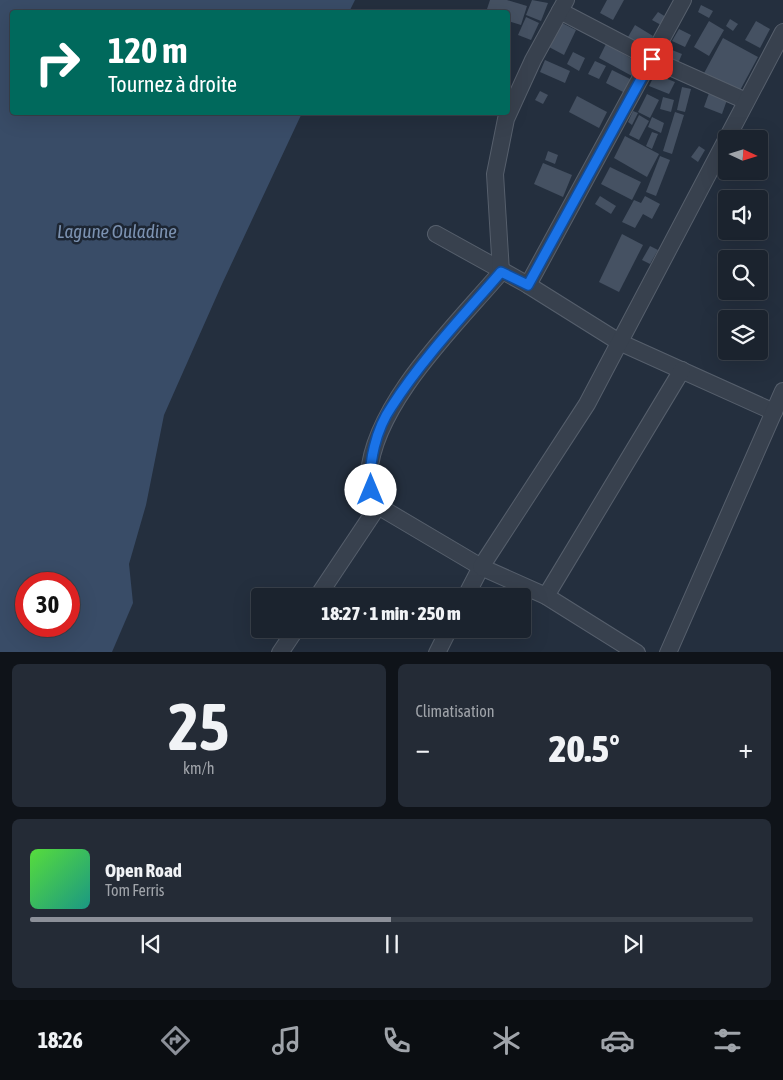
<!DOCTYPE html>
<html lang="fr">
<head>
<meta charset="utf-8">
<style>
	:root { --surface:#1b232e; --page:#242b36; --text:#f1f3f6; --muted:#a0a4aa; --line:#39404a; --accent:#8c9099 }
	body { margin:0; font-family:"Asap Condensed",sans-serif; background:var(--page); color:var(--text); height:100vh; display:flex; flex-direction:column; font-size:19px; white-space:nowrap }
	* { box-sizing:border-box; margin:0 }
	p { font-size:16px; color:var(--muted) }
	.icon { flex:none; width:28px; height:28px; fill:none; stroke:currentColor; stroke-width:2; stroke-linecap:round; stroke-linejoin:round }
	.map { position:relative; height:652px; overflow:hidden }
	.side { display:flex; flex-direction:column; gap:12px; padding:12px; background:#0f1319; flex:1 }
	.side>* { flex:none }
	.top-card { position:absolute; left:10px; top:10px; width:500px; height:105px; border-radius:5px; box-shadow:0 5px 20px #0002,0 0 0 1px var(--line); background:#00695c; color:#fff; overflow:hidden }
	.needle { width:32px; rotate:94deg }
	.controls { position:absolute; left:718px; top:130px; display:grid; gap:10px }
	.controls a { display:grid; place-items:center; width:50px; height:50px; border-radius:5px; background:var(--surface); box-shadow:0 5px 20px #0002,0 0 0 1px var(--line); font-size:25px }
	.speed { position:absolute; left:15px; top:572px; display:flex; gap:10px; font-size:25px; font-weight:700; text-align:center }
	.speed>* { display:grid; place-content:center; width:65px; height:65px; border-radius:50%; background:var(--surface); box-shadow:0 5px 20px #0002,0 0 0 1px var(--line); line-height:1 }
	.speed .limit { border:8px solid #d22; background:#fff; color:#111 }
	.pin { position:absolute; display:grid; place-items:center; width:42px; height:42px; color:#fff; margin:-21px; border-radius:10px; box-shadow:0 2px 8px #0006 }
	.me { position:absolute; width:55px; margin:-28px; rotate:0deg; stroke-linejoin:round; filter:drop-shadow(0 0 4px #0008) }
	.turn { display:flex; align-items:center; gap:18px; height:105px; padding:0 15px; font-size:22px }
	.turn .icon { width:65px; height:65px; stroke-width:2.5 }
	.turn b { display:block; font-size:35px; line-height:42px }
	.big { font-size:38px; font-weight:800; line-height:1.1 }
	.side .card { flex:1; display:flex; flex-direction:column; justify-content:center; gap:8px; min-width:0; padding:0 18px; border-radius:8px; background:var(--page) }
	.side .dial { align-items:center; gap:0 }
	.dial b { font-size:65px; line-height:1 }
	.song { display:flex; align-items:center; gap:15px }
	.cover { width:60px; height:60px; border-radius:8px; background:linear-gradient(135deg,hsl(110 70% 55%),hsl(170 70% 35%)) }
	.played { height:5px; border-radius:2px; background:linear-gradient(90deg,var(--accent) 50%,var(--line) 50%) }
	.keys { display:flex; justify-content:space-around; direction:ltr }
	.heat { display:flex; justify-content:space-between; align-items:center; font-size:28px; direction:ltr }
	.side .tiles { flex:1; display:grid; gap:12px; grid-template-columns:1fr 1fr }
	.card:last-child { grid-column:span 2 }
	.trip { position:absolute; left:251px; top:588px; width:280px; height:50px; border-radius:5px; background:var(--surface); box-shadow:0 5px 20px #0002,0 0 0 1px var(--line); font-weight:800; line-height:50px; text-align:center }
	.menu { display:flex; height:80px; justify-content:space-around; align-items:center; background:#0b0e12; color:var(--muted) }
	.menu .icon { width:35px; height:35px }
	.menu .current { color:var(--accent) }
	.menu b { font-size:22px; color:var(--text) }
	.map>svg:first-child { display:block }
	.water { fill:#394c67; fill-rule:evenodd }
	.building { fill:#455162 }
	.lines { fill:none; stroke-linecap:round; stroke-linejoin:round }
	.street-casing { stroke:#565f6c; stroke-width:18 }
	.street { stroke:#38414e; stroke-width:16 }
	.route-casing { stroke:#114b97; stroke-width:12 }
	.route { stroke:#1a73e8; stroke-width:9 }
	.labels { text-anchor:middle; dominant-baseline:central; stroke-width:5; stroke-linejoin:round; paint-order:stroke }
	.water-label { font-size:19px; font-style:italic; fill:#7c92b1; stroke:#1d2633 }
</style>
</head>
<body>
<div class="map">
<svg width="783" height="653" viewBox="0 0 783 653">
	<rect width="100%" height="100%" fill="#242f3e"/>
	<path class="water" d="M0,0h355l-6,12h-337v100l290,1 -80,171 -58,131 -18,90 -17,59 4,39 -21,49h-112zM26,584h43v42h-43z"/>
	<g class="building">
		<path d="M490,0h17l20,6 -6,19 -13,-4v-9h-22z"/>
		<path d="M532,0l16,3 -7,18 -15,-6z"/>
		<path d="M607,0h17l-11,20 -13,-7z"/>
		<path d="M701,5l12,6 -4,7 -11,-6z"/>
		<path d="M658,12l8,5 -5,8 -9,-5z"/>
		<path d="M526,17l13,6 -8,17 -13,-5z"/>
		<path d="M730,19l8,5 -5,7 -7,-5z"/>
		<path d="M709,21l15,9 -15,26 -15,-9z"/>
		<path d="M756,21l14,8 -10,19 -15,-8z"/>
		<path d="M562,23l14,7 -12,25 -15,-8z"/>
		<path d="M635,25l18,11 -7,12 -18,-11z"/>
		<path d="M679,29l12,6 -6,12 -13,-6z"/>
		<path d="M723,38l35,19 -21,39 -35,-19z"/>
		<path d="M606,44l33,19 -7,13 -33,-18z"/>
		<path d="M667,48l15,6 -5,12 -15,-7z"/>
		<path d="M573,52l12,6 -6,13 -12,-7z"/>
		<path d="M545,60l25,11 -5,12 -25,-11z"/>
		<path d="M595,61l11,5 -7,13 -11,-5z"/>
		<path d="M612,70l20,10 -7,13 -19,-10z"/>
		<path d="M655,74l20,8 -6,12 -20,-8z"/>
		<path d="M682,87l9,2 -6,23 -8,-2z"/>
		<path d="M540,91l8,4 -5,9 -8,-4z"/>
		<path d="M709,93l18,7 -5,14 -18,-7z"/>
		<path d="M647,94l12,6 -9,18 -12,-6z"/>
		<path d="M577,96l30,16 -8,16 -30,-16z"/>
		<path d="M663,97l11,3 -3,12 -11,-3z"/>
		<path d="M633,111l5,2 -6,12 -4,-3z"/>
		<path d="M675,112l9,3 -12,39 -9,-3z"/>
		<path d="M639,115l10,6 -10,19 -10,-5z"/>
		<path d="M652,117l12,6 -3,10 -13,-6z"/>
		<path d="M652,132l6,2 -6,15 -6,-3z"/>
		<path d="M625,136l34,18 -12,23 -33,-19z"/>
		<path d="M699,146l6,4 -7,12 -7,-5z"/>
		<path d="M548,151l10,4 -3,9 -10,-4z"/>
		<path d="M660,156l10,4 -14,36 -10,-4z"/>
		<path d="M543,163l29,12 -9,22 -29,-13z"/>
		<path d="M610,167l31,15 -9,18 -31,-16z"/>
		<path d="M600,196l16,10 -5,8 -16,-10z"/>
		<path d="M645,196l15,8 -8,15 -9,-5 -8,14 -13,-6 12,-22 7,3z"/>
		<path d="M622,234l21,11 -24,47 -20,-10z"/>
		<path d="M650,246l8,4 -8,14 -8,-4z"/>
	</g>
	<g class="lines">
		<g class="street-casing">
			<g id="street">
				<path d="M560,11l92,48 94,42"/>
				<path d="M436,234l92,51 91,57 155,70"/>
				<path d="M528,285l155,-285"/>
				<path d="M318,596l60,-90"/>
				<path d="M466,596l15,-29 -103,-61c-5,-10 -10,-21 -9,-32 5,-71 88,-150 132,-202l-6,-98 11,-55 27,-59 33,-60"/>
				<path d="M546,596l136,-226"/>
				<path d="M280,653l16,-24"/>
				<path d="M437,653l12,-24"/>
				<path d="M637,653l-91,-57 -65,-29 106,-163 196,-372"/>
				<path d="M668,653l115,-262"/>
			</g>
		</g>
		<use href="#street" class="street"/>
	</g>
	<g class="lines">
		<g class="route-casing">
			<path id="route" d="M371,490c-3,-27 5,-61 21,-84 31,-48 72,-91 109,-134l27,13 124,-226"/>
		</g>
		<use href="#route" class="route"/>
	</g>
	<g class="labels">
		<g class="water-label">
			<text x="117" y="231">Lagune Ouladine</text>
		</g>
	</g>
</svg>
<div class="controls">
<a><svg class="needle" viewBox="-14 -14 28 28"><path d="M0-13l5 13h-10z" fill="#e53935"/><path d="M0 13l5-13h-10z" fill="#a0a4aa"/></svg></a>
<a><svg class="icon" aria-label="sound" viewBox="0 0 24 24"><path d="M4 9h4l5-4v14l-5-4H4zM17 9q2 3 0 6"/></svg></a>
<a><svg class="icon" aria-label="search" viewBox="0 0 24 24"><circle cx="10" cy="10" r="6"/><path d="M15 15l6 6"/></svg></a>
<a><svg class="icon" aria-label="layers" viewBox="0 0 24 24"><path d="M12 4l9 5-9 5-9-5zM3 14l9 5 9-5"/></svg></a>
</div>
<div class="speed"><div class="limit">30</div></div>
<div class="pin" style="left:652px;top:59px;background:#d93025"><svg class="icon" aria-label="arrive" viewBox="0 0 24 24"><path d="M6 21V4h12l-3 4 3 4H6"/></svg></div>
<svg class="me" style="left:371px;top:490px" viewBox="-20 -20 40 40"><circle r="19" fill="#fff"/><path d="M0-13L10 11 0 6-10 11z" fill="#1a73e8"/></svg>
<div class="trip">18:27 · 1 min · 250 m</div>
<div class="top-card">
<div class="turn"><svg class="icon" aria-label="right" viewBox="0 0 24 24"><path d="M7 20v-9h11M14 6l5 5-5 5"/></svg><div><b>120 m</b>Tournez à droite</div></div>
</div>
</div>
<section class="side">
<div class="tiles">
<div class="card dial"><b>25</b><p>km/h</p></div>
<div class="card"><p>Climatisation</p>
<div class="heat"><a>−</a><b class="big">20.5°</b><a>+</a></div>
</div>
<div class="card">
<div class="song"><i class="cover"></i><div><b>Open Road</b><p>Tom Ferris</p></div></div>
<div class="played"></div>
<div class="keys"><svg class="icon" aria-label="previous" viewBox="0 0 24 24"><path d="M18 5L8 12l10 7zM5 5v14"/></svg><svg class="icon" aria-label="pause" viewBox="0 0 24 24"><path d="M8 5v14M16 5v14"/></svg><svg class="icon" aria-label="next" viewBox="0 0 24 24"><path d="M6 5l10 7-10 7zM19 5v14"/></svg></div>
</div>
</div>
</section>
<nav class="menu">
<b>18:26</b>
<svg class="icon current" aria-label="directions" viewBox="0 0 24 24"><path d="M12 3l9 9-9 9-9-9zM9 14v-3h6M13 9l2 2-2 2"/></svg>
<svg class="icon" aria-label="music" viewBox="0 0 24 24"><path d="M9 18V5l10-2v13"/><circle cx="6" cy="18" r="3"/><circle cx="16" cy="16" r="3"/></svg>
<svg class="icon" aria-label="phone" viewBox="0 0 24 24"><path d="M5 4h4l2 5-3 2q2 4 5 5l2-3 5 2v4C11 20 4 13 5 4z"/></svg>
<svg class="icon" aria-label="climate" viewBox="0 0 24 24"><path d="M12 3v18M4 7l16 10M4 17L20 7"/></svg>
<svg class="icon" aria-label="car" viewBox="0 0 24 24"><path d="M5 17H2v-5l4-1 3-4h7l3 4 3 1v5h-3M9 17h6M6 11h13"/><circle cx="7" cy="17" r="2"/><circle cx="17" cy="17" r="2"/></svg>
<svg class="icon" aria-label="filters" viewBox="0 0 24 24"><path d="M4 7h16M4 17h16"/><circle cx="9" cy="7" r="2"/><circle cx="15" cy="17" r="2"/></svg>
</nav>
</body>
</html>
